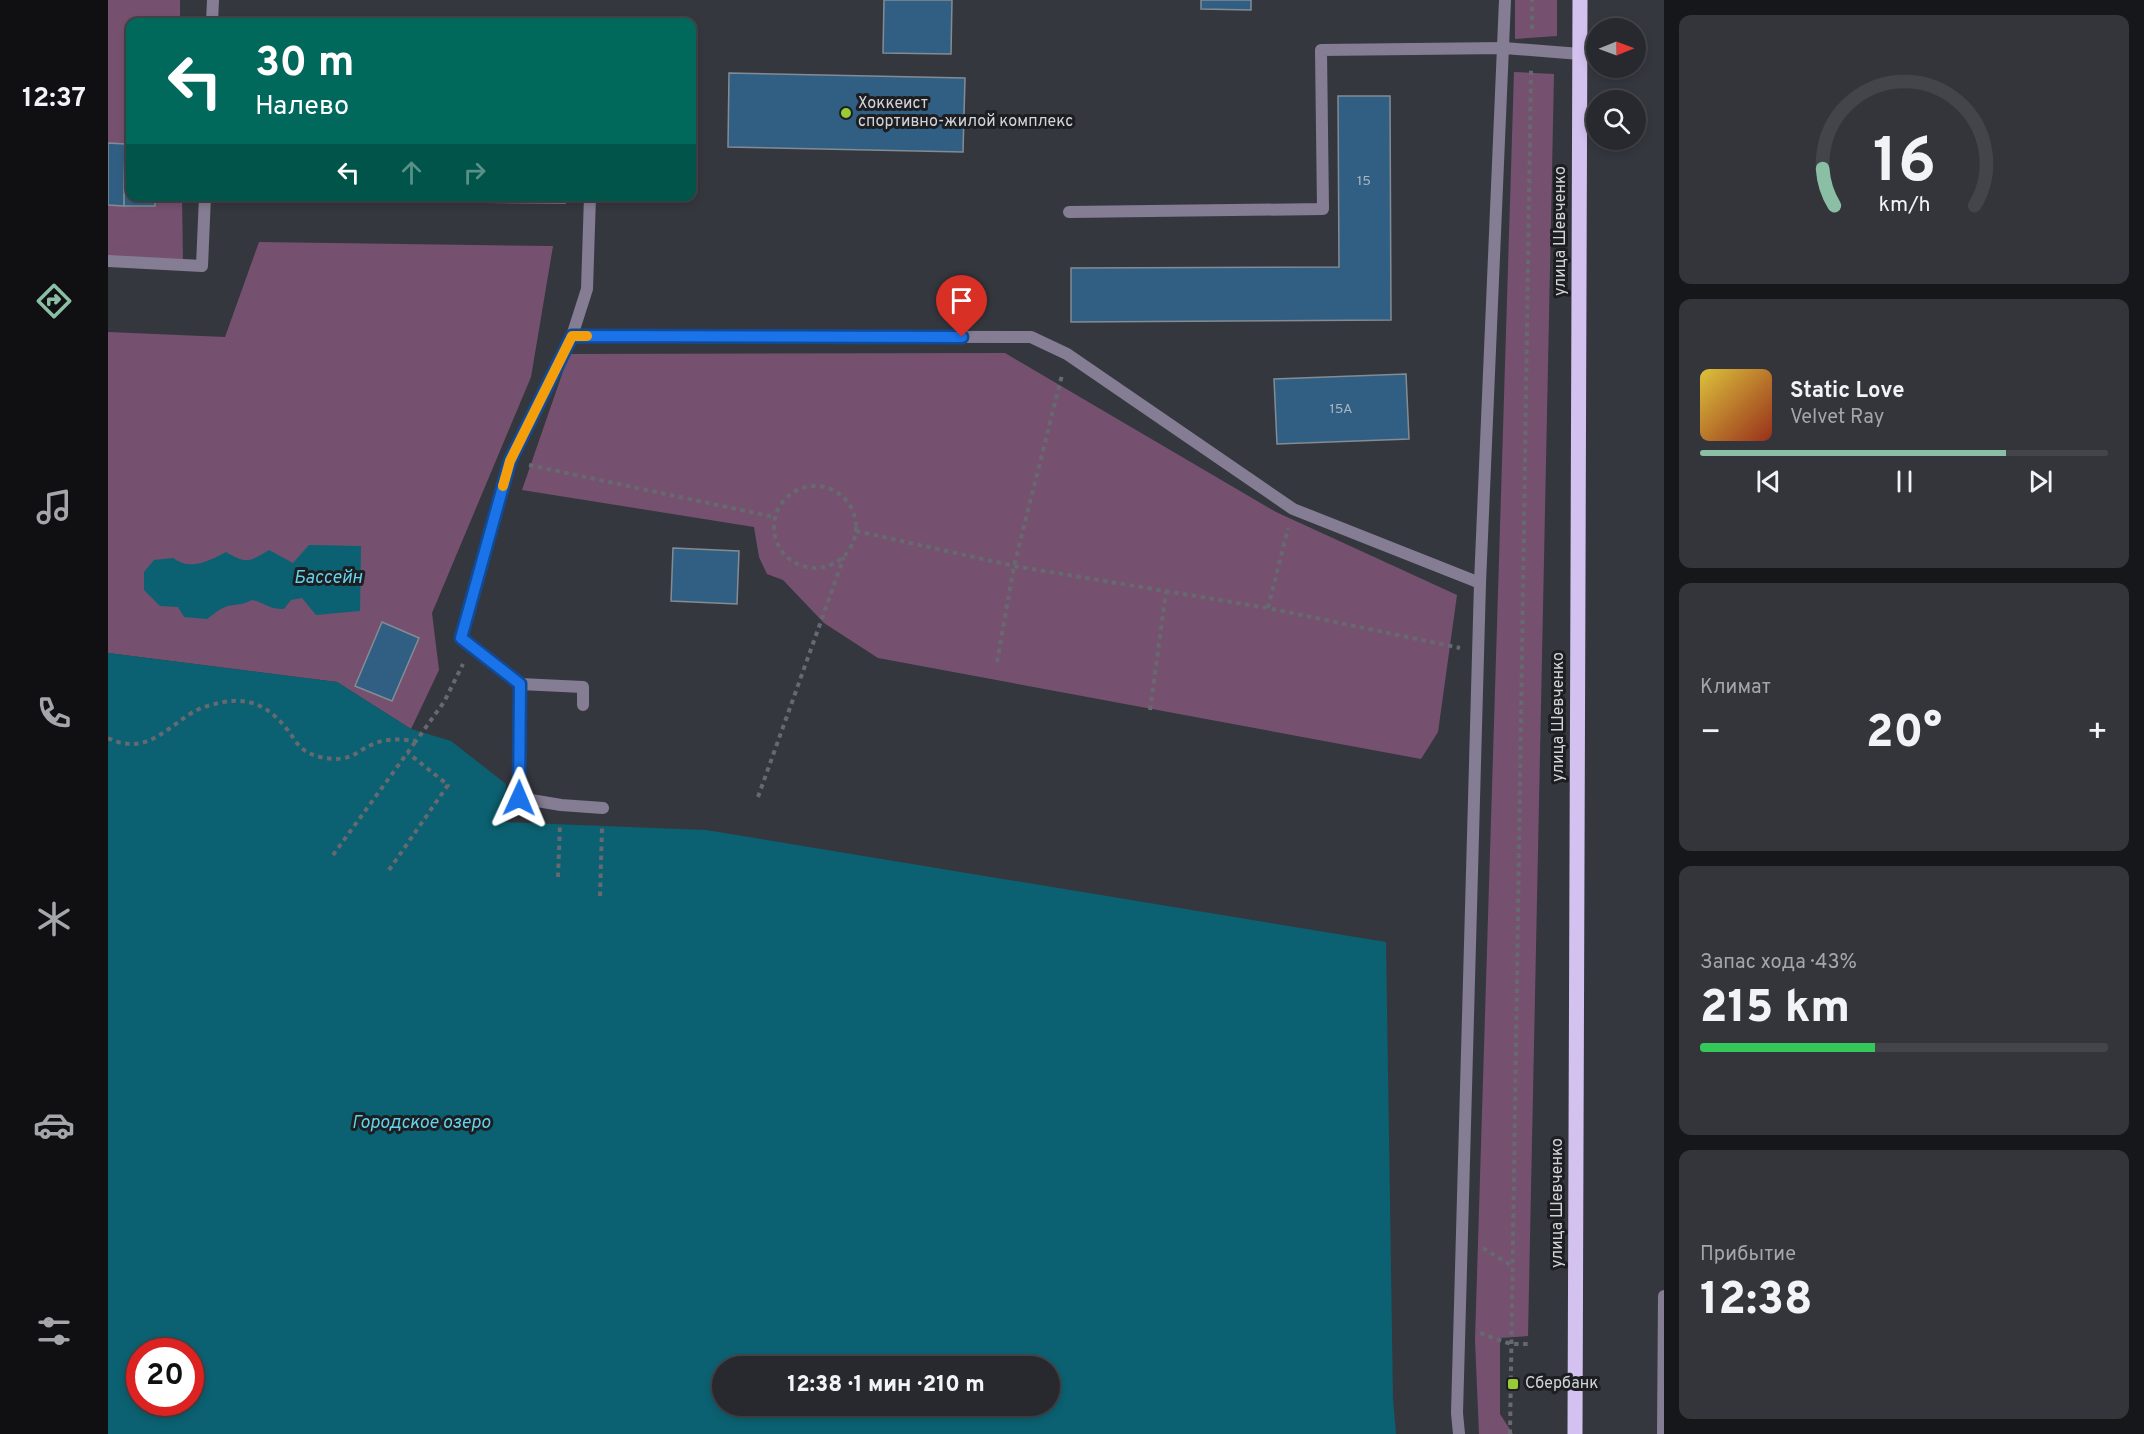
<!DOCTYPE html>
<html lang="ru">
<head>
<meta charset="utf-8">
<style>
	:root { --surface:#28292f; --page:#34353b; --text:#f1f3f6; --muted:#a5a6aa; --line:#44454b; --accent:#8abfa5 }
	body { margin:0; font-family:Overpass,sans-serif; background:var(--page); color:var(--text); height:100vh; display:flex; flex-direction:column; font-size:22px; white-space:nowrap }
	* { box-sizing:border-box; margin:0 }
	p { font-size:20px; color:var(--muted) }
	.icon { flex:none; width:33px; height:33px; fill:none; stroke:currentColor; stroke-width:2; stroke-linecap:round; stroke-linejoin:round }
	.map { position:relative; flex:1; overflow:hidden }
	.drawer { display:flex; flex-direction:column; gap:15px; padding:15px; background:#16171a; width:480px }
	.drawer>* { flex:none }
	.hud { position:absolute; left:18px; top:18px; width:570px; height:183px; border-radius:12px; box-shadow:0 3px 9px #0003,0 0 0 2px var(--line); background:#00695c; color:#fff; overflow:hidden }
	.needle { width:39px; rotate:89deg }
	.buttons { position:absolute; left:1478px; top:18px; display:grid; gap:12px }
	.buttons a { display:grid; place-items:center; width:60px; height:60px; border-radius:50%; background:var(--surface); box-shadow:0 3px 9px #0003,0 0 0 2px var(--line); font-size:30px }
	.speed { position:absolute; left:18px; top:1338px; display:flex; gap:12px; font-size:30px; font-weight:700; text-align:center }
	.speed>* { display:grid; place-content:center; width:78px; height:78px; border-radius:50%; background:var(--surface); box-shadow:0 3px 9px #0003,0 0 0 2px var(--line); line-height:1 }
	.speed .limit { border:9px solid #d22; background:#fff; color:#111 }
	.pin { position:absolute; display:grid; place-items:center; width:51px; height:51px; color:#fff; margin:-62px -26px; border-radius:50% 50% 50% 0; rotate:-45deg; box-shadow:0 0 6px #0007 }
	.pin .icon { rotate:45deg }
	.me { position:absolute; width:66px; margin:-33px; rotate:1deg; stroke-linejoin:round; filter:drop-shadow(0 0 4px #0008) }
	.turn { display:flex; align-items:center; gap:21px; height:126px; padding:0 30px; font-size:27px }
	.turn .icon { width:78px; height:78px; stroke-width:2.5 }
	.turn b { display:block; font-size:42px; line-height:51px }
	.lanes { display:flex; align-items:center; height:57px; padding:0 30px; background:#0003; justify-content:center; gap:30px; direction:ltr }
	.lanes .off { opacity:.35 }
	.big { font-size:45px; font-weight:800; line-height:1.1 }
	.drawer .widget { flex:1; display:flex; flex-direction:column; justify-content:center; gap:9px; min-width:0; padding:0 21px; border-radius:12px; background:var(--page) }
	.drawer .dial { align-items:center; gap:0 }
	.dial svg { height:156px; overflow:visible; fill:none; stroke:var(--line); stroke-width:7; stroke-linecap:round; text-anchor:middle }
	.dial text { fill:var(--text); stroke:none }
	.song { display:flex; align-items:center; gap:18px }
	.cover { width:72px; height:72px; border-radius:9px; background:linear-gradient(135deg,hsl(50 70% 55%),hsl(10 70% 35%)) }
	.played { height:6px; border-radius:3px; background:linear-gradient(90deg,var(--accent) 75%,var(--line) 75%) }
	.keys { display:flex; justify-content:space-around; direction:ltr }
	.heat { display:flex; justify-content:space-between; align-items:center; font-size:33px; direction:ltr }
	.charge { height:9px; border-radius:4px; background:linear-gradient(90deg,#34c759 43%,var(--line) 0) }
	.trip { position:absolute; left:604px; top:1356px; width:348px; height:60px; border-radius:30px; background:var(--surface); box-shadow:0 3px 9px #0003,0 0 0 2px var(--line); font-weight:800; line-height:60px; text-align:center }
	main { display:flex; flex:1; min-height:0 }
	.dock { display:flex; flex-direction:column; width:108px; justify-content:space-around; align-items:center; background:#101013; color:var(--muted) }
	.dock .icon { width:42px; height:42px }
	.dock .current { color:var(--accent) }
	.dock b { font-size:27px; color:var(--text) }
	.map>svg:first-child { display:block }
	.green { fill:#75516f }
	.water { fill:#0b6171; fill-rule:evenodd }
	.building { fill:#315f83; stroke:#838c93; stroke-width:1.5 }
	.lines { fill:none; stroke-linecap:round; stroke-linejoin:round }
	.path { stroke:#676970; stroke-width:4; stroke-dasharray:4.5 4.5; stroke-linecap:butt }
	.lane { stroke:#857d93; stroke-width:12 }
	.street { stroke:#857d93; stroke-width:12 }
	.primary { stroke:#d3c2ef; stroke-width:15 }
	.route-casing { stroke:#114b97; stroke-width:15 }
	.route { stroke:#1a73e8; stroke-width:10 }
	.slow { stroke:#f59e0b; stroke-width:10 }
	.poi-dot { fill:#99cb35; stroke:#1d1e22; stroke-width:2 }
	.labels { text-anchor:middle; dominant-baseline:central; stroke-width:6; stroke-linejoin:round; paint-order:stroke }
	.number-label { font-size:14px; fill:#a9b6c3 }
	.poi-label { font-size:16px; fill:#d1d3d8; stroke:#1d1e22; text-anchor:start }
	.street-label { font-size:16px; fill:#d1d3d8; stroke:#1d1e22 }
	.water-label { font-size:18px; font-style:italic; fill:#64d4ed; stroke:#1d1e22 }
</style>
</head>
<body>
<main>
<nav class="dock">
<b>12:37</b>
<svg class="icon current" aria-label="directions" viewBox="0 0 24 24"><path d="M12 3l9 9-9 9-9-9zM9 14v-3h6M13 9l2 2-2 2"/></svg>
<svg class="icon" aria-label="music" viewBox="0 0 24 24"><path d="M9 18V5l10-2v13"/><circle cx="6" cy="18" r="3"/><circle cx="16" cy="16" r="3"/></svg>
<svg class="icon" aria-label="phone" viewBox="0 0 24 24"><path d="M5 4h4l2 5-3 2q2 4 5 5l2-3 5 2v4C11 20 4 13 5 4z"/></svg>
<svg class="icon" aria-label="climate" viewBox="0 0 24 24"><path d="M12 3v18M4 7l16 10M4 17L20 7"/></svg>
<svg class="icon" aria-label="car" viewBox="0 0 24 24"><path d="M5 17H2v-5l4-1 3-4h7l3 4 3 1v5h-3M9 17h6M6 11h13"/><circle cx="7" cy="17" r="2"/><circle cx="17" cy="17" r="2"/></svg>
<svg class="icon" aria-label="filters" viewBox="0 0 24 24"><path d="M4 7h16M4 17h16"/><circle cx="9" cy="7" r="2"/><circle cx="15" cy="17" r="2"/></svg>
</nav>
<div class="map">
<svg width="1556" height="1434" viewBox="0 0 1556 1434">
	<rect width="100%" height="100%" fill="#35373f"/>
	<g class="green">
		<path d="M0,0h72v22h-50v174l52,1 1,67 -75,-4z"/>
		<path d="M1407,0h42v36l-42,3z"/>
		<path d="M1406,72l40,2 -26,1262 -28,2v76l13,20h-34l-4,-94z"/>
		<path d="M151,242l294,4 -22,131 -99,236 7,57 -28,59 -74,-47 -229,-29v-321l117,5z"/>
		<path d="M897,353l271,159 181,83 -19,137 -17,27 -543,-101 -54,-35 -41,-43 -16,-6 -8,-17 -5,-30 -232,-37 47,-136z"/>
	</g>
	<g class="water">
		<path d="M201,545l52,1 -1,65 -44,4 -14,-17 -11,2 -7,9c-16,0 -18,-6 -32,-9 -9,5 -14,4 -24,6 -8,2 -14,8 -21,13l-23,-2 -6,-10 -18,-1 -16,-16v-18l10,-12 19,-2c17,13 36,3 53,-6 20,12 23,10 43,-2l24,13z"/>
		<path d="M0,653l229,29 74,47 40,12 55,43 -2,38 202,8 680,112 7,457 3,35h-1288zM32,1352h50v50h-50zM615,1366h327v40h-327z"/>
	</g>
	<g class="building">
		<path d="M776,0h68l-1,54 -68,-1z"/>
		<path d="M1093,0h50v10l-50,-1z"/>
		<path d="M621,73l236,5 -2,74 -235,-5z"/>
		<path d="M1230,96h52l1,224 -320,2v-54l268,-1z"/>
		<path d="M0,143l17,1 -1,62 -16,-1z"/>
		<path d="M17,144h5v52h25v10h-31z"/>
		<path d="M144,196h313v7l-313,-3z"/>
		<path d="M1298,374l3,65 -132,5 -3,-65z"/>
		<path d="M565,548l66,3 -2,53 -66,-3z"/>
		<path d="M274,622l37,16 -27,63 -37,-15z"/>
	</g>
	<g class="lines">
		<g class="path">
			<path d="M1424,29v-29"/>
			<path d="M421,465l245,52"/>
			<circle cx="707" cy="527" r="41"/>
			<path d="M748,531l158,35 254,42 192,40"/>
			<path d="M1160,608l20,-80"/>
			<path d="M889,662l17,-96 48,-191"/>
			<path d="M1042,710l16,-118"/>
			<path d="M0,738c37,18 56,-8 85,-26 11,-6 27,-10 39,-11 28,-2 45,14 60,35 4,7 11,15 19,18 11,5 29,7 40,2 7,-3 13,-8 20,-11 14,-7 29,-6 45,-4l28,-39 19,-38"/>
			<path d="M650,797l86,-240"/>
			<path d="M225,855l83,-114"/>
			<path d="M281,870l59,-85 -40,-32"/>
			<path d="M450,877l2,-53"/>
			<path d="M492,896l2,-68"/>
			<path d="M1375,1248l29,18"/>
			<path d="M1372,1333l31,11h20"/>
			<path d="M1402,1434l21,-1364"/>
		</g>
		<g class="lane">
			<path d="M961,212l254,-3 -2,-159 183,-2 76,6"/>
			<path d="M464,336l459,1 36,17 226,155 187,74"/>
			<path d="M412,684l-1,114 42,7 42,3"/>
			<path d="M475,705v-18l-63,-3 -59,-46 49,-177 62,-125 15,-47 3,-93"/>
			<path d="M1351,1434l-2,-21 23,-830 25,-583"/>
		</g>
		<g class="street">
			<path d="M104,22l1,-22"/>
			<path d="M0,261l94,5 3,-70"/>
			<path d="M1555,1434l1,-138"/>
		</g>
		<path class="primary" d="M1467,1434l5,-1434"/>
	</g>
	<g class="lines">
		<g class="route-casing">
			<path id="route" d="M411,798l1,-114 -59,-46 49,-177 62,-125 390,1"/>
		</g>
		<use href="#route" class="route"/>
		<path class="slow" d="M395,486l7,-25 62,-125h15"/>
	</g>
	<g class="poi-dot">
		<circle cx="738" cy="113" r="6"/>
		<rect x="1399" y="1378" width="12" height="12" rx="3"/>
	</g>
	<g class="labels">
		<g class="number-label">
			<text x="1256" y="181">15</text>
			<text x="1233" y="409">15А</text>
		</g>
		<g class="poi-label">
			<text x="750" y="104">Хоккеист<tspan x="750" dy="18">спортивно-жилой комплекс</tspan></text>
			<text x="1417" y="1384">Сбербанк</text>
		</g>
		<g class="street-label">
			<text transform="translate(1453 231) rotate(-90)">улица Шевченко</text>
			<text transform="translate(1451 717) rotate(-90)">улица Шевченко</text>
			<text transform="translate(1450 1203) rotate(-90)">улица Шевченко</text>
		</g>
		<g class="water-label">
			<text x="220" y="578">Бассейн</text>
			<text x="313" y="1123">Городское озеро</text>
		</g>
	</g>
</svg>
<div class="buttons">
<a><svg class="needle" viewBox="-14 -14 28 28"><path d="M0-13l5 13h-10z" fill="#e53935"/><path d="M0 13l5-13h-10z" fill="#a5a6aa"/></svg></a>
<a><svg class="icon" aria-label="search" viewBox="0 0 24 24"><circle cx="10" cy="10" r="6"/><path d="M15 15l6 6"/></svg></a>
</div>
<div class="speed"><div class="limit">20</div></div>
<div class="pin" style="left:854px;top:337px;background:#d93025"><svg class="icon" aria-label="arrive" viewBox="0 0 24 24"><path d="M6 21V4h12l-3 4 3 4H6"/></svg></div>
<svg class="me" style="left:411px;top:798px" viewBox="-20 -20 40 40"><path d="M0-17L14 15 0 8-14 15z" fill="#1a73e8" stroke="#fff" stroke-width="4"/></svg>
<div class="trip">12:38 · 1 мин · 210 m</div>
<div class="hud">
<div class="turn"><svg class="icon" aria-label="left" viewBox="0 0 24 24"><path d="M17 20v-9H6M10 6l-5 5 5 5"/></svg><div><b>30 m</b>Налево</div></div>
<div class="lanes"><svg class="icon" aria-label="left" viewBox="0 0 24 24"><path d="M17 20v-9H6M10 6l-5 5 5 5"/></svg><svg class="icon off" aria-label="ahead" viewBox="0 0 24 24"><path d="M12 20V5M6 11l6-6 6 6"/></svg><svg class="icon off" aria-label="right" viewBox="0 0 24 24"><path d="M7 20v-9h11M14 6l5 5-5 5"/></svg></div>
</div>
</div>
<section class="drawer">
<div class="widget dial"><svg viewBox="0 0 100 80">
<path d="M14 69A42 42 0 1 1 86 69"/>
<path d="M14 69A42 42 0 0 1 8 50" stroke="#8abfa5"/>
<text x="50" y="56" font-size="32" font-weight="700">16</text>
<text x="50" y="72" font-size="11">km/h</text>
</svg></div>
<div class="widget">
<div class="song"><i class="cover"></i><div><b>Static Love</b><p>Velvet Ray</p></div></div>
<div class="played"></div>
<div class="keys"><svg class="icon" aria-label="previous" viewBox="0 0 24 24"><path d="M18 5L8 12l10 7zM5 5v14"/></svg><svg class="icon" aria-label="pause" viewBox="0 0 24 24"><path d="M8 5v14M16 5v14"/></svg><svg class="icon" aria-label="next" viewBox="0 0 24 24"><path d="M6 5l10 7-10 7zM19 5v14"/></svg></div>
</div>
<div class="widget"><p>Климат</p>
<div class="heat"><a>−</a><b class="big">20°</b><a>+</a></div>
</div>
<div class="widget"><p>Запас хода · 43%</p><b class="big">215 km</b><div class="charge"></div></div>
<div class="widget"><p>Прибытие</p><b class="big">12:38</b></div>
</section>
</main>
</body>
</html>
